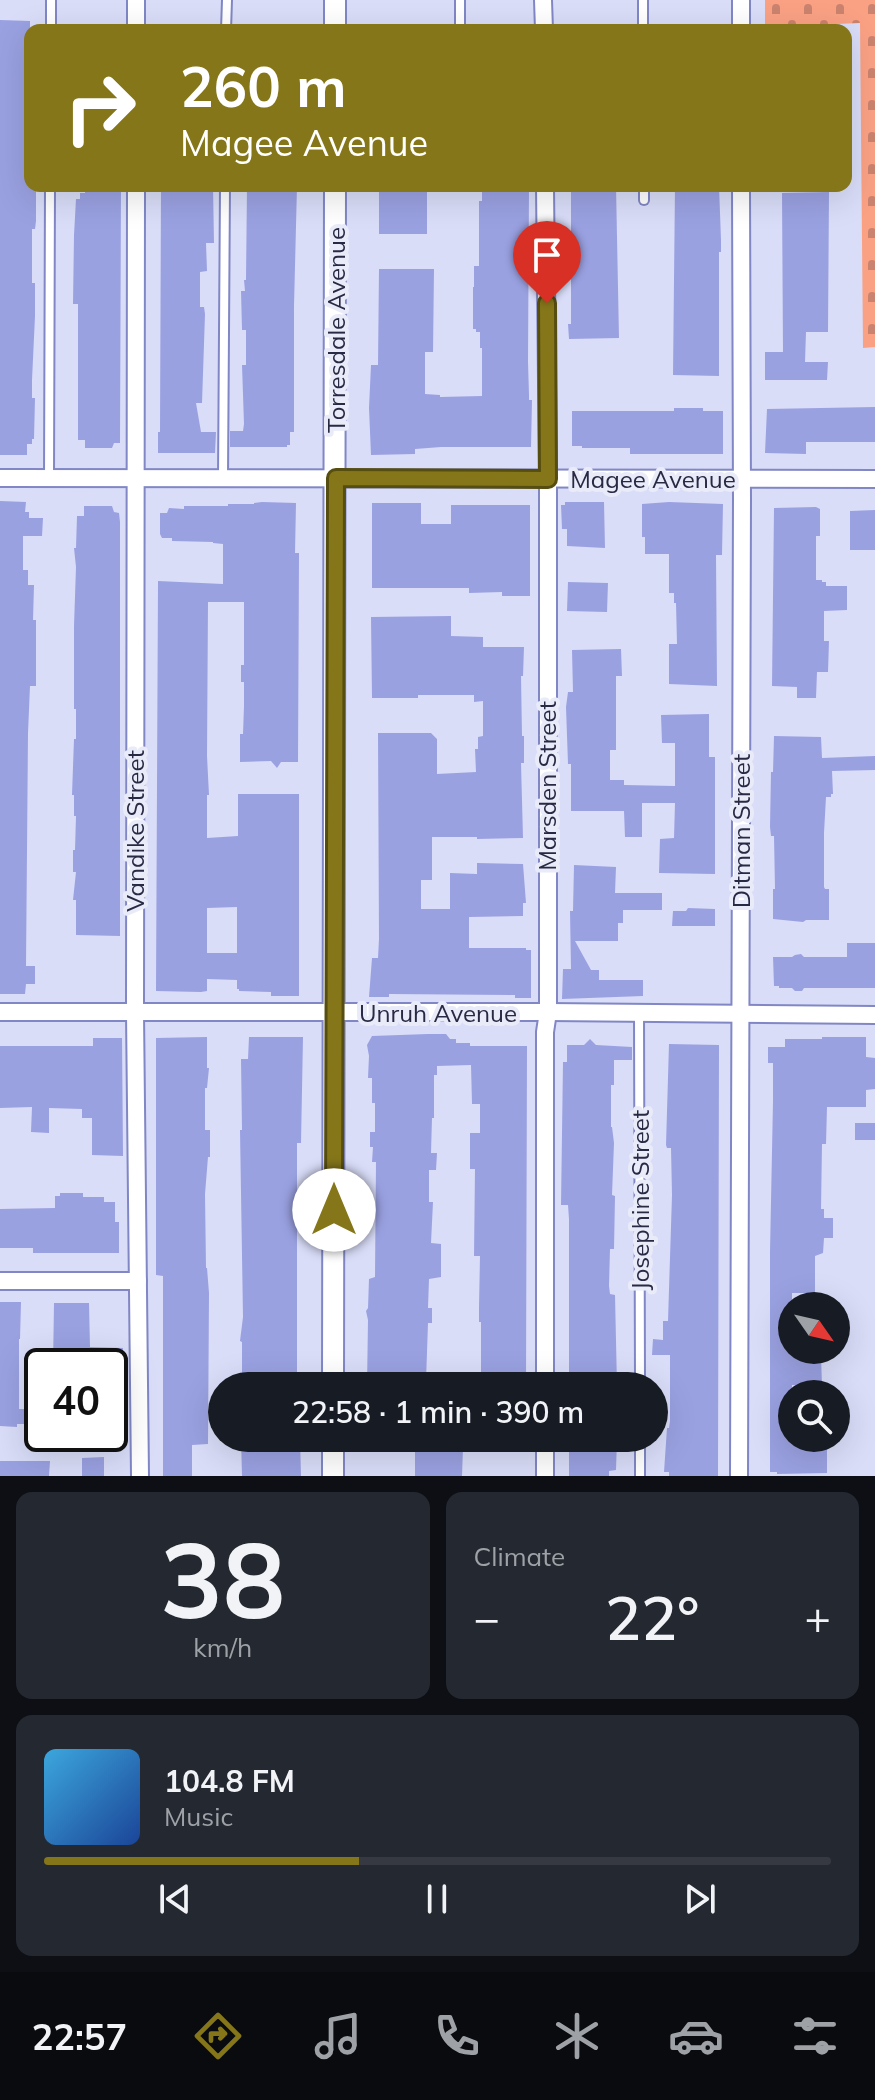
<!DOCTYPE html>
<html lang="en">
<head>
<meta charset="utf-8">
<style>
	:root { --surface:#171b24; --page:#242831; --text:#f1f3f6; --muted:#9ea1a6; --line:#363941; --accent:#85761a }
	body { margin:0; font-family:Mulish,sans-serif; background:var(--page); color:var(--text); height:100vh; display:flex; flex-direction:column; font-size:30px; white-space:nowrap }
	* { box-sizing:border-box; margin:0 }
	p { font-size:26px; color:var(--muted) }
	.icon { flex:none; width:44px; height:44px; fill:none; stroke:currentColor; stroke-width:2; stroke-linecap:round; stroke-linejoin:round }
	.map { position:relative; height:1476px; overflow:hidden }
	.details { display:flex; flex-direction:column; gap:16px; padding:16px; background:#0d0f14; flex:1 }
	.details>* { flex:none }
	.top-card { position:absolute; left:24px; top:24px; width:828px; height:168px; border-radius:16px; box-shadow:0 8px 32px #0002; background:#85761a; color:#fff; overflow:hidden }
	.needle { width:52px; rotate:124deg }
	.tools { position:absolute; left:778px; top:1292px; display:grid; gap:16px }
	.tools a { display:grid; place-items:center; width:72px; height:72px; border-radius:50%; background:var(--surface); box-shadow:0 8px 32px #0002; font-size:40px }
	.speed { position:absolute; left:24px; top:1348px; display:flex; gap:16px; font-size:40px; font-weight:700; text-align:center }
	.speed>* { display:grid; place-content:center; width:104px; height:104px; border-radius:50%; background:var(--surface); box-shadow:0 8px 32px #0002; line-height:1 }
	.speed .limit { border:4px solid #111; border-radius:12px; background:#fff; color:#111 }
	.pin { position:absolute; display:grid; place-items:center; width:68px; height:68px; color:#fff; margin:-82px -34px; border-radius:50% 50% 50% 0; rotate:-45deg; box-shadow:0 0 8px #0007 }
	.pin .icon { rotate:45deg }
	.me { position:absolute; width:88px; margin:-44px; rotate:0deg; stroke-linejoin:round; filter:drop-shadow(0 0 6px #0008) }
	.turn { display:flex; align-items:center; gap:28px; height:168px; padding:0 24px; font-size:36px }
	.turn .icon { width:104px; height:104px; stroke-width:2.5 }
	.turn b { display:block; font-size:56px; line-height:68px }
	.big { font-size:60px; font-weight:600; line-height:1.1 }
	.details .tile { flex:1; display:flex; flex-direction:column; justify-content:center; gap:12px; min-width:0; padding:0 28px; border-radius:16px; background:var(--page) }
	.details .dial { align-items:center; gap:0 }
	.dial b { font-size:104px; line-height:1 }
	.song { display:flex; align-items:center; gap:24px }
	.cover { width:96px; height:96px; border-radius:12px; background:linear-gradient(135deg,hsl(200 70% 55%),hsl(220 70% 35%)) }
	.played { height:8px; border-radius:4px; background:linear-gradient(90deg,var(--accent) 40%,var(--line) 40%) }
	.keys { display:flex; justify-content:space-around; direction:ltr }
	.heat { display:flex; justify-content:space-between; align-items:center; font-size:44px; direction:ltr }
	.details .tiles { flex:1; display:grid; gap:16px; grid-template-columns:1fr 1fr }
	.tile:last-child { grid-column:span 2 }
	.trip { position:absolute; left:208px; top:1372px; width:460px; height:80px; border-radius:40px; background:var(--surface); box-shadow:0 8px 32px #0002; font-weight:600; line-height:80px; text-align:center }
	.tab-bar { display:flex; height:128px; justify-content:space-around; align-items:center; background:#090b0e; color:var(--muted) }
	.tab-bar .icon { width:56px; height:56px }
	.tab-bar .on { color:var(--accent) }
	.tab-bar b { font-size:36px; color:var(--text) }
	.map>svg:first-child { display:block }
	.cemetery { fill:url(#cemetery-stones) }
	.building { fill:#9aa1e1; fill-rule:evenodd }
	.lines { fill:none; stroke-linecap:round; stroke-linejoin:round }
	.service-casing { stroke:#8187c5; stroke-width:12 }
	.minor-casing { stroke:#8187c5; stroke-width:20 }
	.tertiary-casing { stroke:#8187c5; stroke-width:24 }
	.service { stroke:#fff; stroke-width:8 }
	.minor { stroke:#fff; stroke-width:16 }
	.tertiary { stroke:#fff; stroke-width:20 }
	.route-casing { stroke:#564d11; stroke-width:20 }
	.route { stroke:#85761a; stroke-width:14 }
	.labels { text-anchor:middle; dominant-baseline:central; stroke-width:8; stroke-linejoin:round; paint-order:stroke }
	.street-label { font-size:24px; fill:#282a44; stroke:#e9ebf9 }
</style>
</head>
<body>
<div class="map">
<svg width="875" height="1476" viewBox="0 0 875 1476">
	<defs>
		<pattern id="cemetery-stones" width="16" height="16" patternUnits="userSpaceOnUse" patternTransform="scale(2)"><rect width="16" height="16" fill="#faa184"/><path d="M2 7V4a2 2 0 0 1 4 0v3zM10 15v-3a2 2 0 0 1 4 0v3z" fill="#ca836e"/></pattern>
	</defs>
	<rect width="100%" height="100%" fill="#d9ddf8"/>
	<path class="cemetery" d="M765,0h110v347l-12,1 -3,-325 -95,4z"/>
	<g class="building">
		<path d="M0,20l30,1v165h6v35l-1,8h-3v54h3v33l-3,64v18h3l-1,41h-2v5h-5v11h-27z"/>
		<path d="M85,186h36l-1,257h-6l-2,5h-27v-8h-7v-136h-5l1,-69 2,-36h4v-6h5z"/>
		<path d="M161,186h52l1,57h-8l1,28 -7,1v35h4l1,7 -3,89h-6l5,29h15l-1,21h-57v-21h2z"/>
		<path d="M247,186h50l-3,120v126h-4v13h-3v2h-57v-16h13l1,-7 -2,-59h4v-35h-4l-1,-39h4l-1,-11h2z"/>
		<rect x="379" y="186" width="48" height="48"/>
		<path d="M485,186h44l-1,176 1,33v5h3l-1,47h-90l-26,2v5l-44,1 -2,-47 2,-43h7l1,-96h55l-1,83h-8v42l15,1v2l42,-1v-48h-2v-16h-4v-3h-3v-42h1v-21h5v-65h3v-9h3z"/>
		<path d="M571,186h45l3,152 -50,1 -1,-15h3z"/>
		<path d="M675,186h44l2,54v12h-2v124l-46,-1z"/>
		<path d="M829,192l-1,140h-22l-1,30h23l-1,18h-62v-28h18l-1,-159z"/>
		<path d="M875,407v35h-69v12l-41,-1 2,-44z"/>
		<path d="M674,408h29v3h20v43h-93v-6h-48v-2h-10v-35h102z"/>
		<path d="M0,501l26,1 -1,10h4v6h14l-1,18h-19v34h5v15h6l-1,35h3v66h-6l-2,47 -2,233h9v18h-9l-1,10h-25z"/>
		<path d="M262,502l34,1 -1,50h4l-1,209h-17l-4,6 -6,-7 -31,1v-28h3l1,-28v-24h-3v-17h3v-63h-36l-1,154 2,39h-2v43l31,-2v-42h61v202h-28v-4l-32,-1v-2h-2v-9l-30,-1v12l-6,1 -45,-1 2,-410 65,3v-40l-10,-1v-1l-41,-1v-3h-10l-2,-4v-21h7l2,-5 15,1v-3h44v-2h26v-1zM237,907v46h-30v-45z"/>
		<path d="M565,502h39l1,46 -38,-2v-17h-5l-1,-24h4z"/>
		<path d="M669,502l54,2 -1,51h-6l1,131 -48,-2v-40h8l-1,-41h-2v-10h-5v-39h-24v-17h-3v-33z"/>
		<path d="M372,503h49v21h30v-19h79v91h-28v-4l-33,1v-5h-97z"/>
		<path d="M84,506h28l2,6 5,1 1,9v414l-44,-1v-35h-3l3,-28h-3v-22h2l1,-34h-2v-21h-2l2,-56h2v-30h-2v-83l2,-59 -2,-19h2l1,-32h7z"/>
		<path d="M816,507l4,2v27h-4v44h6v2h4v4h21v24l-23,1v30h5l-1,31h-11l-1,26h-19v-11l-25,-1 2,-178z"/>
		<path d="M875,510v40h-25v-39z"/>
		<path d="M568,582l40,1 -1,29 -40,-1z"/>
		<path d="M451,616v20l32,1v10h41l-1,29h-2l1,60h2v27h-3l2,75 -46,1v-2h-45v43h-11v29h29v-36l27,1v-11l46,1 3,39h-3v13l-54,1v31h57v2h5v48h-16v-3l-126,-1v3h-20l3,-39h6l1,-19 -1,-206h53l6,6v35l39,-2 -1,-23h3v-12l5,-1v-35l-9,1v-7h-56v3h-46l-1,-81z"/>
		<path d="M621,649l1,27h-6v74h-6v30h14v5l51,1v-43h-13l-1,-28 48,-1v43h6v117l-56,-1 1,-34 14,-1 1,-35h-33v34h-17l-1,-26h-53v-47h-3l-2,-57 2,-15h5l-1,-42z"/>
		<path d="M774,736l47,1 1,21 53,-2v14l-43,1 1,23h-2v3h-5l-2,36v54l1,2h4v31h-23l-3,2 -30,-3v-30h2l-1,-53h-3l-1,-9 1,-55h2z"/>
		<path d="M574,865l42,2 -1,26h47v17h-39v13h-5v18h-43l16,29h8v10h44v16l-81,3 1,-30h8l-1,-58h3z"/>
		<path d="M688,908l27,1v17h-43l1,-15h13z"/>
		<path d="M847,943h28v45h-71l-2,3h-7l-3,-3h-13v-2h-5l-1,-29h19l3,-2 6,-1 3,3h43z"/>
		<path d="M428,1034h18l4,5h6v4h14v3h57l-1,340 -45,-1v-63h-2v-14l1,-52h-6l1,-87h-5v-36h10v-29h-8l-1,-39 -34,1v9h-3v43h-2l-1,35h6l-1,17h-7v32h4l-2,41 10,1v33l-12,2 -1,29h4v15h-4l-2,58h-3v5h-56l1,-66 -2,-9 2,-3 1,-29 6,-2 1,-115h-4l1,-15h-3v-15h5v-29h-3v-25h-4l1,-22 -2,-11 5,-9z"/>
		<path d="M207,1037v31h2l-2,20h-2v42h5v27h-2l-3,37 1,74h1l2,25 -1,151 -16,1v31h-29v-200l-7,-1v-237z"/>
		<path d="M249,1037h54l-2,106h-4v243h-55v-44l-2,-1 3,-24 -3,-187h2l-1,-71h7z"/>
		<path d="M822,1037h44v20l9,1v31l-9,1v17h-39l-1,37h-4l-1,65h3v9h9v20h-9l-1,15 -8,3v37h-23v63h29l1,29h-30v58l35,1v29l-50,1v-2h-7v-220l3,-151v-38h-5v-16h17v-8h37z"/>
		<path d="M93,1038h29l1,118 -31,-1v-37h-10v-9l-33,-1v25l-18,-1 1,-25 -32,1v-62h93z"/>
		<path d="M590,1039l6,6 36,2v13h-18v25h-3v42h1l2,16 -2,52 3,1 -1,53h-4l-1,37 1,8 5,1 2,91h-48v-167l-1,-14h-7l2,-143h4v-17h17z"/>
		<path d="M669,1044l50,1 -1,431h-49v-4h-5l3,-44h2l1,-7v-66h-18l1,-16 10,1v-19h5l4,-126 -1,-47h-4l-1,-3z"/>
		<rect x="855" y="1123" width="20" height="17"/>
		<path d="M60,1193h23v4h21v5h11v20h4v31h-86v-5h-33v-39l55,-1v-12h5z"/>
		<path d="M0,1302h21l-1,37h-1v70h9v15h-11v3l-17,-1z"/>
		<path d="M54,1303h35l1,44 33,1 -1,17 -69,1z"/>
		<path d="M241,1438h59l1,38h-59z"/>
		<path d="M569,1438h48l-1,32 -7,1v5h-40z"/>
		<path d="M418,1443h16v4l29,1 -1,28h-47v-28h3z"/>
		<path d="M104,1457v19h-22v-18z"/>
		<path d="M0,1461h50l-1,15h-49z"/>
	</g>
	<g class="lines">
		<g class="service-casing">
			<g id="service">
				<path d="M643,0v30"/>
				<path d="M51,30v-30"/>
				<path d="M226,30l1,-30"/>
				<path d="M460,30v-30"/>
				<path d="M644,186v14"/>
				<path d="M49,478l1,-292"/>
				<path d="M223,478l2,-292"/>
				<path d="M639,1014l1,372"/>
				<path d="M640,1438v38"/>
			</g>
		</g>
		<g class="minor-casing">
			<g id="minor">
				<path d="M543,0l1,30"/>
				<path d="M136,30v-30"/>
				<path d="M741,30v-30"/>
				<path d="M136,186l-1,827 5,463"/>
				<path d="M0,478l875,1"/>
				<path d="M0,1012h548l327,3"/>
				<path d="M0,1281h138"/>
				<path d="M545,1386v-354l3,-20v-533l-3,-293"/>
				<path d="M545,1438v38"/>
				<path d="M739,1476l3,-977 -1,-313"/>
			</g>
		</g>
		<g class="tertiary-casing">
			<g id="tertiary">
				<path d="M335,30v-30"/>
				<path d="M333,1386l2,-1200"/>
				<path d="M333,1476v-38"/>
			</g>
		</g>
		<use href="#service" class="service"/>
		<use href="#minor" class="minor"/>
		<use href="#tertiary" class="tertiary"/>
	</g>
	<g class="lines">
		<g class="route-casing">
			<path id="route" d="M334,1210l2,-732 212,1 -1,-176"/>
		</g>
		<use href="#route" class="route"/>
	</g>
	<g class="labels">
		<g class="street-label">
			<text transform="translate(336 330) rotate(-90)">Torresdale Avenue</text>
			<text x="653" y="479">Magee Avenue</text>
			<text transform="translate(547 786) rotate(-90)">Marsden Street</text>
			<text transform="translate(135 831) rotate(-90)">Vandike Street</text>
			<text transform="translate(741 831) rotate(-90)">Ditman Street</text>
			<text x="438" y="1013">Unruh Avenue</text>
			<text transform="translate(640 1200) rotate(-90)">Josephine Street</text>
		</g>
	</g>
</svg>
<div class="tools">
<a><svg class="needle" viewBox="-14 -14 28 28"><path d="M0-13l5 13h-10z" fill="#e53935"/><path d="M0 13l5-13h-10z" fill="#9ea1a6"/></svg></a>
<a><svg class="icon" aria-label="search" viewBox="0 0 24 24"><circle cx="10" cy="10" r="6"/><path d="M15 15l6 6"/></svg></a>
</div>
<div class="speed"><div class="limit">40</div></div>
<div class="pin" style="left:547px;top:303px;background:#d93025"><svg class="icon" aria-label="arrive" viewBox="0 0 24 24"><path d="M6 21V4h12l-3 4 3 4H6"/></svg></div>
<svg class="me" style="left:334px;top:1210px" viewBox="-20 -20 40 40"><circle r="19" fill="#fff"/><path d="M0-13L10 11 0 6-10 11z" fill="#85761a"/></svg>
<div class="trip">22:58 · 1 min · 390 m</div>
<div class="top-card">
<div class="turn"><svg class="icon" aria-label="right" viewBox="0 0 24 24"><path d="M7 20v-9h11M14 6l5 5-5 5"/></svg><div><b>260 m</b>Magee Avenue</div></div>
</div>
</div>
<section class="details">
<div class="tiles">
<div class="tile dial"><b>38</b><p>km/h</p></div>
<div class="tile"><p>Climate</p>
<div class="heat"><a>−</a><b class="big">22°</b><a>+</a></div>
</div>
<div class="tile">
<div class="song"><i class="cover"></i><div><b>104.8 FM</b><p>Music</p></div></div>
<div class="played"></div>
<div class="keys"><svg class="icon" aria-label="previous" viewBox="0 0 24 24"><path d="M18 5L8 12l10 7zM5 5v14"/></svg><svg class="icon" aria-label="pause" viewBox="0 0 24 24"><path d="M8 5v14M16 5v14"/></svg><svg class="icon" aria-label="next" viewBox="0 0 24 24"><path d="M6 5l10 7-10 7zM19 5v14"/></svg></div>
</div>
</div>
</section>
<nav class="tab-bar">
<b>22:57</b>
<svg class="icon on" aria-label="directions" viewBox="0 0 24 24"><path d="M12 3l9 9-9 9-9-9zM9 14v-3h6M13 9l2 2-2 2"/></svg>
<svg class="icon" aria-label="music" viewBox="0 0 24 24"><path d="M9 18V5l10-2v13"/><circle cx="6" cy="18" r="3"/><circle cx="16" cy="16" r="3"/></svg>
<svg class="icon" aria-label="phone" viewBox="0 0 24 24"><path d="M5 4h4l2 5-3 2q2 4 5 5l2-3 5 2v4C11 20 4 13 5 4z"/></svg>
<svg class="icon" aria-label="climate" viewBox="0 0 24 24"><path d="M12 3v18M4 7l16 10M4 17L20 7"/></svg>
<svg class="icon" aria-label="car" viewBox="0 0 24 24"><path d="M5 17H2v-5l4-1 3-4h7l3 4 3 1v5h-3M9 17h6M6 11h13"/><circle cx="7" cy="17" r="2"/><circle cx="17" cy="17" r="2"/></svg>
<svg class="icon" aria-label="filters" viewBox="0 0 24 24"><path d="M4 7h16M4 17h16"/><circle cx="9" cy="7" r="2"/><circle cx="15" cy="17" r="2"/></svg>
</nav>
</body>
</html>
